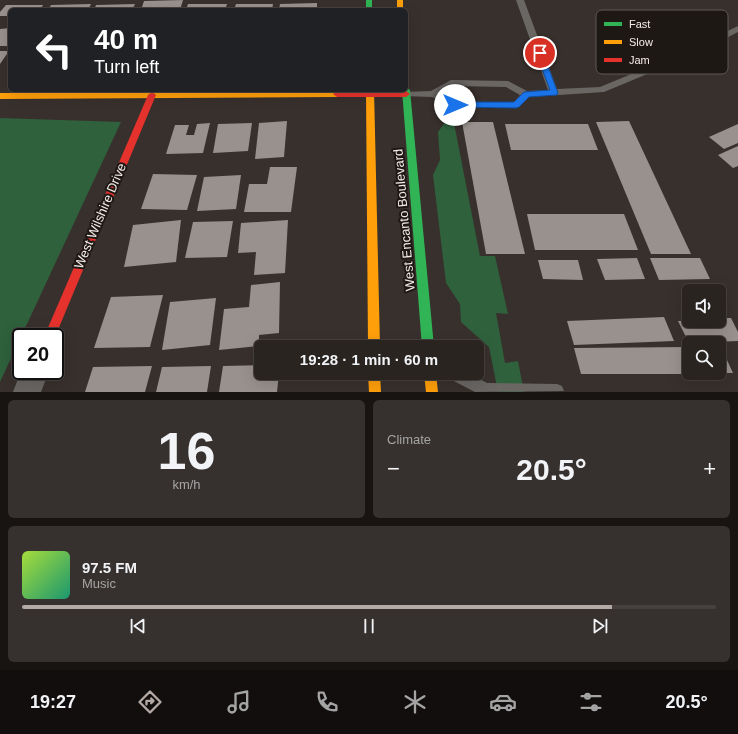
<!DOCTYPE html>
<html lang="en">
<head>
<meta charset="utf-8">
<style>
	:root { --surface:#2a2421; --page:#36302e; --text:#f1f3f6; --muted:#a5a4a5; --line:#46413f; --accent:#b3aaa6 }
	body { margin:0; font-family:Helvetica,sans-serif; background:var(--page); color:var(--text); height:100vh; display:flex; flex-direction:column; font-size:15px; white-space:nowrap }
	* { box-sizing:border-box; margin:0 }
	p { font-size:13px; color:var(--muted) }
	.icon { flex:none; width:22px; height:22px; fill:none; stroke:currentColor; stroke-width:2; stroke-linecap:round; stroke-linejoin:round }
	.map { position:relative; height:392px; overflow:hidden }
	.sheet { display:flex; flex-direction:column; gap:8px; padding:8px; background:#171412; flex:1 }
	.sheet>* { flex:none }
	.guide { position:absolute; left:8px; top:8px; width:400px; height:84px; border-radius:6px; box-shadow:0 4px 16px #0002,0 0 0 1px var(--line); background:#202124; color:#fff; overflow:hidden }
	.fabs { position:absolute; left:682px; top:284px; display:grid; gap:8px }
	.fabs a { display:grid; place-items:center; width:44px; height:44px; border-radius:6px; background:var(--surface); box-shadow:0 4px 16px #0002,0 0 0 1px var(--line); font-size:20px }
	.speed { position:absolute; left:12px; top:328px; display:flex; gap:8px; font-size:20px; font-weight:700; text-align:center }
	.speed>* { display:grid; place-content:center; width:52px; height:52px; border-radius:50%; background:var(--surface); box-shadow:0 4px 16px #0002,0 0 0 1px var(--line); line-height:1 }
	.speed .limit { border:2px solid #111; border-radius:6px; background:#fff; color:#111 }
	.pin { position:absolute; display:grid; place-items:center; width:34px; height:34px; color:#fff; margin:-17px; border:2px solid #fff; border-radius:50%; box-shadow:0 1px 4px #0007 }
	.me { position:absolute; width:44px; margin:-22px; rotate:90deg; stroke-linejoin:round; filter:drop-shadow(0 0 3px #0008) }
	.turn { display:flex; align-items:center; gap:14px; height:84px; padding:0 20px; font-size:18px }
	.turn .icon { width:52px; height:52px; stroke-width:2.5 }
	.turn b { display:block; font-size:28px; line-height:34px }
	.big { font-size:30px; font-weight:700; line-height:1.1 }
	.sheet .card { flex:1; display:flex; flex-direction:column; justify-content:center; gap:6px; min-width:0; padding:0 14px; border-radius:6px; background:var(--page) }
	.sheet .dial { align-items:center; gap:0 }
	.dial b { font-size:52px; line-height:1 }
	.song { display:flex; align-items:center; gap:12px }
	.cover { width:48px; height:48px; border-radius:6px; background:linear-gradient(135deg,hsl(80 70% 55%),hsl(160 70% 35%)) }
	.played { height:4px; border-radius:2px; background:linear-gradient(90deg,var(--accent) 85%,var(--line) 85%) }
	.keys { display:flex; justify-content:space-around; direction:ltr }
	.heat { display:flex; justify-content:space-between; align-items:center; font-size:22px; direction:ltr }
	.sheet .tiles { flex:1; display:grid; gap:8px; grid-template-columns:1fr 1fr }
	.card:last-child { grid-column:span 2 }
	.trip { position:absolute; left:254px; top:340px; width:230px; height:40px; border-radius:6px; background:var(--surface); box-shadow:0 4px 16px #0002,0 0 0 1px var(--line); font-weight:700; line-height:40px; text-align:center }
	.tabs { display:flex; height:64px; justify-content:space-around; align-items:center; background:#110e0d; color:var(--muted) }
	.tabs .icon { width:28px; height:28px }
	.tabs .on { color:var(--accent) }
	.tabs b { font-size:18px; color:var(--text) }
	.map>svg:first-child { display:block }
	.green { fill:#2e613c }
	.building { fill:#98918d }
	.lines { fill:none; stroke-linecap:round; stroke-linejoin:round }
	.lane { fill:#696664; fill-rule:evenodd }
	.street { fill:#696664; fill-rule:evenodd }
	.fast { fill:#30b455; fill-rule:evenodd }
	.slow { fill:#ff9f0a; fill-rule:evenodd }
	.jam { fill:#e5322d; fill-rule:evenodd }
	.route { fill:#1a73e8; stroke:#114b97 }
	.labels { text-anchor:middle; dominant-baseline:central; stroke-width:4; stroke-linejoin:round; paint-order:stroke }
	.street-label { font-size:13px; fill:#f5ece7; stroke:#1e1815 }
	.key { fill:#1e1815; stroke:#5e5854; stroke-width:1 }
	.key-label { font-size:11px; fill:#f5ece7 }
</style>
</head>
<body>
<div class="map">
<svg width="738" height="392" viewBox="0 0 738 392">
	<rect width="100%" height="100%" fill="#38302c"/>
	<g class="green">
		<path d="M452,113l28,143h15l13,58 -12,-1 9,50 13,-2 6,31h-26l-9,-45 -28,-25 -1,-18 -14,-21 -13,-108 7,-15 -2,-28z"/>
		<path d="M0,118l121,4 -121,260z"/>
	</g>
	<g class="building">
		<path d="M183,0l-3,10h-39l3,-9z"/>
		<path d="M317,3v7h-38l1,-6z"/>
		<path d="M91,4l-3,6h-40l3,-5z"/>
		<path d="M135,4l-3,6h-38l2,-5z"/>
		<path d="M188,4h39l-2,6h-39z"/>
		<path d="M236,4h37l-1,6h-38z"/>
		<path d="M6,5h37l-3,5h-30v6h-10v-4z"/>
		<path d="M10,28v18h-10v-17z"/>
		<path d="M0,51h9l-9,13z"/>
		<path d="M287,121l-3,36 -29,2 4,-36z"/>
		<path d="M629,121l62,133h-40l-55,-132z"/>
		<path d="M462,122h31l32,132h-39z"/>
		<path d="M210,123l-7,30 -37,1 9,-29h14l-3,10h8l3,-11z"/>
		<path d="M252,123l-4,28 -35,2 5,-29z"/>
		<path d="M505,124h83l10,26h-87z"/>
		<path d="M738,124v19l-14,6 -15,-12z"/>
		<path d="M738,146v20l-5,2 -15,-13z"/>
		<path d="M270,167h27l-6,45h-47l5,-28h18z"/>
		<path d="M153,174l44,1 -10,35 -46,-1z"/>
		<path d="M241,175l-5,34 -39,2 7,-34z"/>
		<path d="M527,214h97l14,36h-103z"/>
		<path d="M181,220l-5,42 -52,5 9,-42z"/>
		<path d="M288,220l-3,53 -31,2 2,-23 -18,1 3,-30z"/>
		<path d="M233,221l-6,36 -42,1 8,-36z"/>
		<path d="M637,258l8,21 -40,1 -8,-21z"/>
		<path d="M650,258h50l10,21 -51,1z"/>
		<path d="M538,260h40l5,20 -40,-1z"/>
		<path d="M280,282l-1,51 -20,2v11l-40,4 5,-41 25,-2 2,-22z"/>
		<path d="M163,295l-13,52 -56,1 17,-51z"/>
		<path d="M216,298l-6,47 -48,5 8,-48z"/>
		<path d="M664,317l10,24 -100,4 -7,-24z"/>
		<path d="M719,318h12l7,14v9l-49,2 -11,-22h41z"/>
		<path d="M689,347v27h-108l-7,-26z"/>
		<path d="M719,347h2l12,26h-14z"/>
		<path d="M261,365v8h18l-2,19h-58l4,-26z"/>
		<path d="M152,366l-7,26h-60l8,-25z"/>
		<path d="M211,366l-4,26h-51l6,-25z"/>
	</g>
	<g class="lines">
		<g class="lane">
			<path d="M516,0h8l33,89 43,-2 87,-36 51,-25v6l-45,23 -89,37 -75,5 -10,10 -3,1h-61l-23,-11 -29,-1 -2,-2 2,-2 28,-1 20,-11 57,1 19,10 21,-1zM453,86l53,1 14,8 -6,7h-58l-16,-8z"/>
			<path d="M446,373h22l19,10 70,1 5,2 2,5 -89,1 -27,-14z"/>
		</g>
		<path class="street" d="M21,371h28l-8,21h-28z"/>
		<g class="fast">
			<rect x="366" y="0" width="6" height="10"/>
			<path d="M406,87l4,3 24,257h-12l-20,-257h4z"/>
		</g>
		<g class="slow">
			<rect x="397" y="0" width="6" height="10"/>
			<path d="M366,90h8l6,257h-12z"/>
			<path d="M337,91l4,3 -4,3 -337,2v-6z"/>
			<path d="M368,373h12l1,19h-12z"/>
			<path d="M424,373h12l2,19h-12z"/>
		</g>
		<g class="jam">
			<path d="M337,91h69l4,3 -4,3h-69l-4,-3z"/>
			<path d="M152,92l4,3 -101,242h-11l104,-242z"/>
		</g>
	</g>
	<path class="route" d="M537,51h3l3,2 15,40 -1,2 -28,2 -10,10 -3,1 -64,-1 -1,-2 4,-3h59l10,-10 26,-2 -14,-37z"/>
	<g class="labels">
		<g class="street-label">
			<text transform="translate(100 216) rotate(-67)">West Wilshire Drive</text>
			<text transform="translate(404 220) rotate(-95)">West Encanto Boulevard</text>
		</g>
	</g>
	<rect x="596" y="10" width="132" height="64" rx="6" class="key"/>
	<rect x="604" y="22" width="18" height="4" fill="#30b455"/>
	<rect x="604" y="40" width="18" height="4" fill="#ff9f0a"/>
	<rect x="604" y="58" width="18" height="4" fill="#e5322d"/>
	<g class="key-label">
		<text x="629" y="28">Fast</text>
		<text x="629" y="46">Slow</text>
		<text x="629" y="64">Jam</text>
	</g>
</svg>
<div class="fabs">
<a><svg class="icon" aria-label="sound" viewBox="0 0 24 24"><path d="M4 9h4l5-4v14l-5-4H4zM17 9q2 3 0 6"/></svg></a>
<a><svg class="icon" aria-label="search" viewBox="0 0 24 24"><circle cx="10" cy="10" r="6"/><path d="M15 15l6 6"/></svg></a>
</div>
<div class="speed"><div class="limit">20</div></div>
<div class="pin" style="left:540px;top:53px;background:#d93025"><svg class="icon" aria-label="arrive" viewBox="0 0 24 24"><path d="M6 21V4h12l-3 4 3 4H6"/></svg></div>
<svg class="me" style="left:455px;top:105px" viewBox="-20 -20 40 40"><circle r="19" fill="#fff"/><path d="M0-13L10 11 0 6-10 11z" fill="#1a73e8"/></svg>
<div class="trip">19:28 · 1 min · 60 m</div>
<div class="guide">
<div class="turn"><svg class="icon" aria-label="left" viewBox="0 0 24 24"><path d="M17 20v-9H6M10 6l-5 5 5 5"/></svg><div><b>40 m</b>Turn left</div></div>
</div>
</div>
<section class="sheet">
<div class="tiles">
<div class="card dial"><b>16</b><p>km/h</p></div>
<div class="card"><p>Climate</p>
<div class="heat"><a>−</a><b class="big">20.5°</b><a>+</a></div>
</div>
<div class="card">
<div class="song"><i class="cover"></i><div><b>97.5 FM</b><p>Music</p></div></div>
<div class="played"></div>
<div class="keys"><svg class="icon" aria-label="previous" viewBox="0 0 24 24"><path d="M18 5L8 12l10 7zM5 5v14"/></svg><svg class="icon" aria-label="pause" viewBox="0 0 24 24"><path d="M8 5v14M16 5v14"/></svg><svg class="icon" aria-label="next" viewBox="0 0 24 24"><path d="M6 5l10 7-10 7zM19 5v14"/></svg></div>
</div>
</div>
</section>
<nav class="tabs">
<b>19:27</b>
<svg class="icon on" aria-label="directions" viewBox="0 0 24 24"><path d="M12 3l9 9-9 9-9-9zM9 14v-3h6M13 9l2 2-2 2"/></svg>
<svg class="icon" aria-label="music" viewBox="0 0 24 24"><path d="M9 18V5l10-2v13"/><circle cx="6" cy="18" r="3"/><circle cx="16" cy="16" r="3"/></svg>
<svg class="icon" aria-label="phone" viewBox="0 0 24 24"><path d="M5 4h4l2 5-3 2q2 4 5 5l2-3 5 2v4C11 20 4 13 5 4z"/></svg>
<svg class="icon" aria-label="climate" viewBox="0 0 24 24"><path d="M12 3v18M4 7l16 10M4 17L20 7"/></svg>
<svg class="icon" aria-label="car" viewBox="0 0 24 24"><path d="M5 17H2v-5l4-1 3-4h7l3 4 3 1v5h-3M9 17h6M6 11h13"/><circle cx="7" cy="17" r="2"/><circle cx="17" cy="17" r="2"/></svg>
<svg class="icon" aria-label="filters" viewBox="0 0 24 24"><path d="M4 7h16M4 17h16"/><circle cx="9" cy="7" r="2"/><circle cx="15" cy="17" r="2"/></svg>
<b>20.5°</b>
</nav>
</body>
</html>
